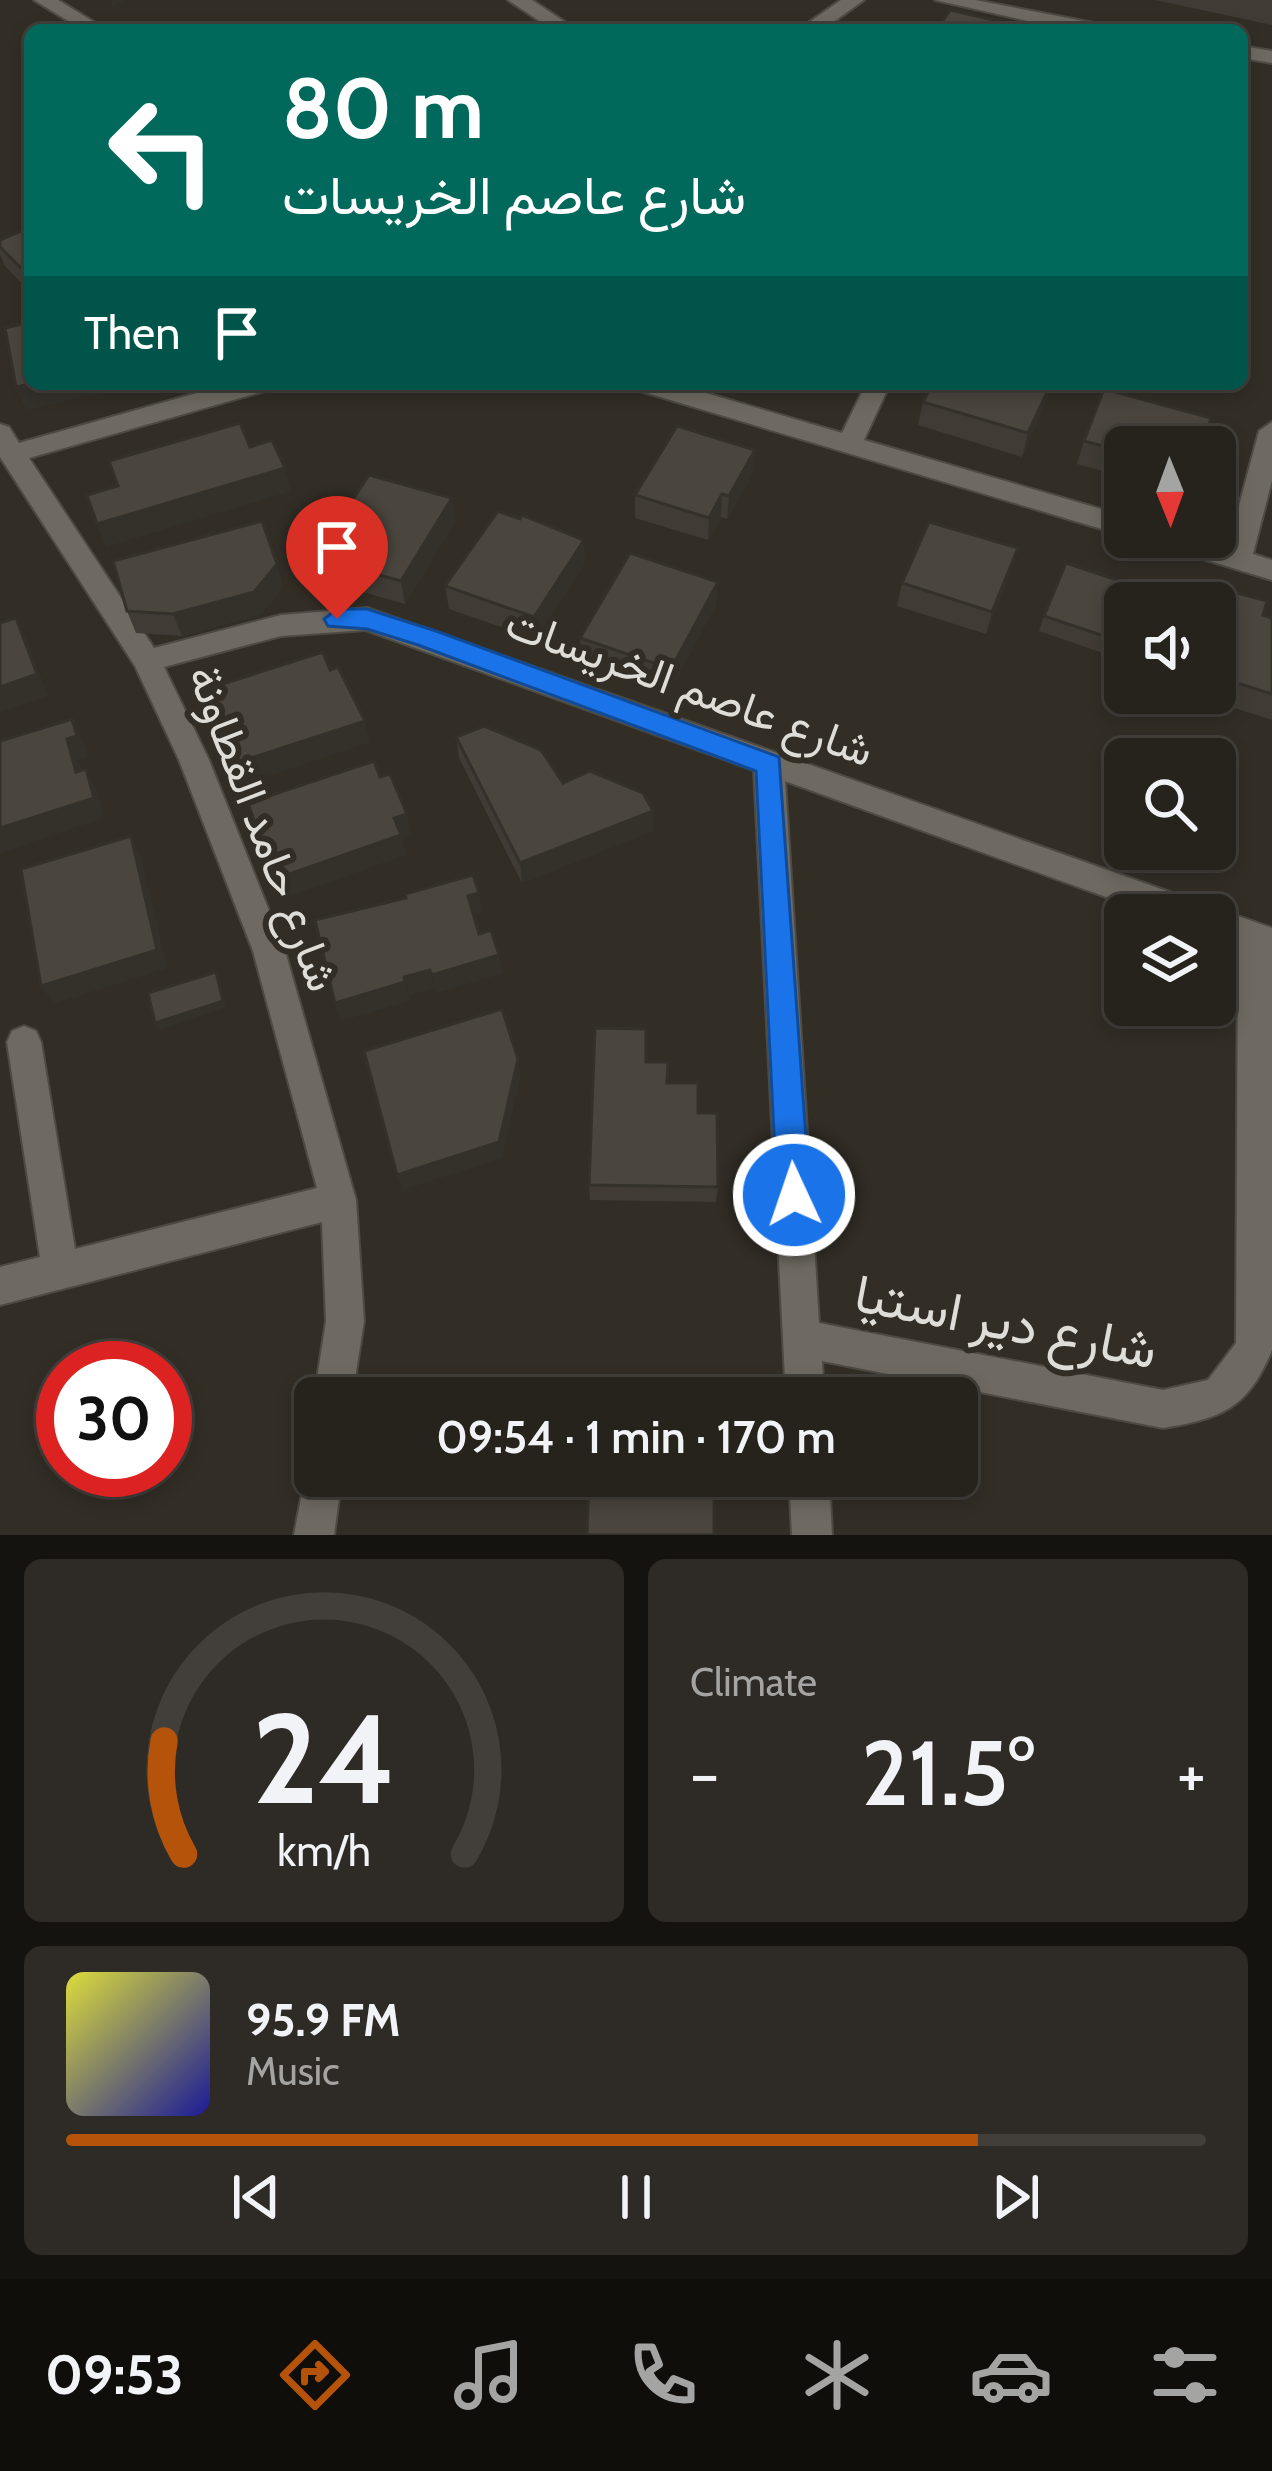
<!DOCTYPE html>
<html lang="en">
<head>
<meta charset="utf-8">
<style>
	:root { --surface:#26221c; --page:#2e2a25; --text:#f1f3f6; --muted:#a4a4a3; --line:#423f3b; --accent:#b45309 }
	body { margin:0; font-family:Cabin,Vazirmatn,sans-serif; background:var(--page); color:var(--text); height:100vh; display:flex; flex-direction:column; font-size:45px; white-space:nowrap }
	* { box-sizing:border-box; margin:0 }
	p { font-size:39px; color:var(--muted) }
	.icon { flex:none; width:66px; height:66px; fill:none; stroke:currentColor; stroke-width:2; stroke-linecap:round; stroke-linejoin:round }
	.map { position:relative; height:1535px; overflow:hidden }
	.sheet { display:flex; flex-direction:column; gap:24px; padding:24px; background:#15130f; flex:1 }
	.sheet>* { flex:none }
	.guide { position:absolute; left:24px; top:24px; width:1224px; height:366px; border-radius:18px; box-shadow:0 6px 18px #0003,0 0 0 3px var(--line); background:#00695c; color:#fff; overflow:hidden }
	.needle { width:78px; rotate:179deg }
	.fabs { position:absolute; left:1104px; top:426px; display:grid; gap:24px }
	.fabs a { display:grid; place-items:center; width:132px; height:132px; border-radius:18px; background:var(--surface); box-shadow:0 6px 18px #0003,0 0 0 3px var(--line); font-size:60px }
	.speed { position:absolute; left:36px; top:1341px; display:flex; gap:24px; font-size:60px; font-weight:700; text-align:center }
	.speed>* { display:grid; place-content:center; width:156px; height:156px; border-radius:50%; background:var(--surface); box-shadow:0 6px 18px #0003,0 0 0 3px var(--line); line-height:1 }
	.speed .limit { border:18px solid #d22; background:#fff; color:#111 }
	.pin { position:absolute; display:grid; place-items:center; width:102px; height:102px; color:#fff; margin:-123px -51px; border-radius:50% 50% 50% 0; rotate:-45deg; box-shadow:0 0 12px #0007 }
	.pin .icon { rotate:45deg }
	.me { position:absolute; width:132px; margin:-66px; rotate:357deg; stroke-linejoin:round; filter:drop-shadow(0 0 9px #0008) }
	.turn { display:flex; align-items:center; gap:42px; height:252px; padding:0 60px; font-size:54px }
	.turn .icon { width:156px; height:156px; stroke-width:2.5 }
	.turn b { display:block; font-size:84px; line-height:102px }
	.then { display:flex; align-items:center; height:114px; padding:0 60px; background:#0003; gap:24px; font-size:45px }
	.big { font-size:90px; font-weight:600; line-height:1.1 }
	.sheet .tile { flex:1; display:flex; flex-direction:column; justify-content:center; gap:18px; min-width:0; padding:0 42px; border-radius:18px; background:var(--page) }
	.sheet .dial { align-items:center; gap:0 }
	.dial svg { height:312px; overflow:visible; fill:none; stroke:var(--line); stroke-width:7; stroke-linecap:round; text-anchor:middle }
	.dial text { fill:var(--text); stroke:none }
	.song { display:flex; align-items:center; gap:36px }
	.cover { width:144px; height:144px; border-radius:18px; background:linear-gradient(135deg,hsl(60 70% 55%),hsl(240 70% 35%)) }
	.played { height:12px; border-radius:6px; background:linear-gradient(90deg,var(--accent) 80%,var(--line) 80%) }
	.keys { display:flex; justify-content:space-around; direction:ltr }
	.heat { display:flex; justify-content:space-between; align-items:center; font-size:66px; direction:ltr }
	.sheet .tiles { flex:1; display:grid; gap:24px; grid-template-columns:1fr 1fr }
	.tile:last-child { grid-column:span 2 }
	.trip { position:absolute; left:294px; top:1377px; width:684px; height:120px; border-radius:18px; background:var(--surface); box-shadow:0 6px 18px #0003,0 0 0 3px var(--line); font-weight:600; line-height:120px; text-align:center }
	.tabs { display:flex; height:192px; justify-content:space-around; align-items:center; background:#0f0e0b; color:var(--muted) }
	.tabs .icon { width:84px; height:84px }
	.tabs .on { color:var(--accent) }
	.tabs b { font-size:54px; color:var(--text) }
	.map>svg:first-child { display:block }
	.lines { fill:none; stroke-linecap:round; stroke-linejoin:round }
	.street-casing { stroke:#4c4a43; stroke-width:4 }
	.street { fill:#6e6a61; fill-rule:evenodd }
	.wall { fill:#403c35 }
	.shaded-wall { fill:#34312b }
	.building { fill:#4a463e; stroke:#34312b; stroke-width:3 }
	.route { fill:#1a73e8; stroke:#114b97; stroke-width:3 }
	.labels { text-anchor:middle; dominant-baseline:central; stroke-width:12; stroke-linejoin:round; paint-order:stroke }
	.street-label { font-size:45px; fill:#dfddd8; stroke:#322e26 }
	.near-street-label { font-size:54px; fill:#dfddd8; stroke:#322e26 }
</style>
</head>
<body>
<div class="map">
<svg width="1272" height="1535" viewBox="0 0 1272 1535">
	<rect width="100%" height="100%" fill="#322e26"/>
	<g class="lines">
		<g class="street-casing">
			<g id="street">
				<path d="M34,0h24l49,30h-24z"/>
				<path d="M508,0h24l45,30h-24z"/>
				<path d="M841,0h23l-42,30h-24z"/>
				<path d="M935,0h40l124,24 10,6h-41z"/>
				<path d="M1242,46l30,5v12l-30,-5z"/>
				<path d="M229,384h42l-3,6 -239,68 125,190 127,-33 86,-7 828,293 14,9 6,-2 57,20v422c-24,58 -49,68 -109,78l-341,-67 2,37h-38l-32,-628 -388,-140 -85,6 -117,31 45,93 76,191 71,249 8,121 -12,77h-38l12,-77 -4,-99 -322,83v-38l40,-10 -33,-215 5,-11 12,-5 12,5 5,11 34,207 242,-61 -64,-237 -74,-191 -44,-94 -135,-209v-33l9,3 10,16zM785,781l371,134h59v21l23,8 -2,399 -28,37 -45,10 -344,-67z"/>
				<path d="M634,384h41l167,49 24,-49h24l-26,56 261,76v20l-488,-146z"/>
				<path d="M1272,422v58l-19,74 19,6v20l-118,-36 -4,-7h46l32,10 31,-116z"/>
				<path d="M315,1459v17h27l-8,59h-40l14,-73z"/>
				<path d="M789,1476h40l3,59h-40z"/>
			</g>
		</g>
		<use href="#street" class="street"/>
	</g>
	<g class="wall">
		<path d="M1155,0h117v25z"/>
		<path d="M30,227v65l-25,-26 -5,-12v-14z"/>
		<path d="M1049,388l-7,23 -20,46 -104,-32 5,-23z"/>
		<path d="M1084,441l41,6v30l-48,-13z"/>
		<path d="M755,450l-2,23 -26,46 -6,-2 -13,23 -73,-22v-23z"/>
		<path d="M455,521l-50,83 -84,-24 -6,-23z"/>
		<path d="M585,562l-49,77 -87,-30 -4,-23z"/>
		<path d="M1011,571l-25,63 -89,-28 5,-23z"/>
		<path d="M283,587l-22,27 -79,22 -46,-3 -9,-22z"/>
		<path d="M1234,592l29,23 9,3v102l-84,-27h27v-90l13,1z"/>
		<path d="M1125,603v42l-5,14 -81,-28 5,-15z"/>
		<path d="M716,604l-46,87 -89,-31 -1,-22z"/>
		<path d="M456,737l107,46 90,48 -131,52 -63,-125z"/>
		<path d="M646,1062l52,51 20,74 -2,15 -126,-2 -1,-15z"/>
	</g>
	<g class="shaded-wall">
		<path d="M111,0h14l-12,7z"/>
		<path d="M30,384h97l1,3 -102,23 -10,-23z"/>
		<path d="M1049,388l-7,23 -20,46 6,-24z"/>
		<path d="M755,450l-2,23 -26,46 2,-23z"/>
		<path d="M285,468l6,23 -185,56 -9,-23z"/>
		<path d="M722,494l-1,23 -13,23 1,-22z"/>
		<path d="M452,498l3,23 -50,83 -4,-23z"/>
		<path d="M584,540l1,22 -49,77 -2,-22z"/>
		<path d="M1018,548l-7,23 -25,63 6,-22z"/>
		<path d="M277,564l6,23 -22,27 -79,22 -9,-22z"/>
		<path d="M718,582l-2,22 -46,87 1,-22z"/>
		<path d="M16,618l11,22 21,56 -48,17v-26z"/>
		<path d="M72,719l11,21 5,17 -10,3 9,33 -11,-21 -9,-33z"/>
		<path d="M365,721l5,21 -129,43 -8,-21z"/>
		<path d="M86,769l11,21 7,28 -104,35v-25z"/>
		<path d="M653,811v20l-131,52 -2,-20z"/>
		<path d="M407,814l4,20 -9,4 4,17 -124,44 -7,-20 119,-61z"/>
		<path d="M131,836l10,21 26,111 -113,36 -13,-18z"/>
		<path d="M479,893l4,20 -12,3 -3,-20z"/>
		<path d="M499,955l3,19 -66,19 -4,-18z"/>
		<path d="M430,970l5,18 -26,7 -5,-18z"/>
		<path d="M216,972l10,35 -68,23 -3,-7z"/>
		<path d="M405,982l5,19 -69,20 -6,-18z"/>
		<path d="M518,1059l3,17 -19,82 -99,32 -6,-15z"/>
	</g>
	<g class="building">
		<path d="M950,10l48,11 -6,9h-55z"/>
		<path d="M30,227v48h-2l-28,-28v-7z"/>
		<path d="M30,322v62l-14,3 -11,-59z"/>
		<path d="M932,384h105l12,4 -21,45 -105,-31z"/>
		<path d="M1104,389l107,29 -9,29h-77v5l-41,-11z"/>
		<path d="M240,423l10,24 22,-7 13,28 -188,56 -10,-29 31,-9 -9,-25z"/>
		<path d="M677,426l78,24 -26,46 -7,-2 -13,24 -74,-23z"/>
		<path d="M369,475l83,23 -51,83 -86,-24z"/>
		<path d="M498,511l22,8 2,-4 62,25 -50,77 -89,-31z"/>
		<path d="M262,521l15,43 -23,28 -81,22 -46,-3 -14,-50z"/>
		<path d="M929,522l89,26 -26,64 -90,-29z"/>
		<path d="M630,553l88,29 -47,87 -91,-31z"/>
		<path d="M1066,563l81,27 -6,13h-16v40l-81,-27z"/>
		<path d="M1234,592l33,9 -4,14 9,3v76l-57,-18 -1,-73 1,-3 15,5z"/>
		<path d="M16,618l21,56 -37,13v-64z"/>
		<path d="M323,652l7,18 8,-3 27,54 -132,43 -26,-75z"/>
		<path d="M72,719l5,17 -10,3 9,33 10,-3 8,29 -94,30v-87z"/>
		<path d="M484,726l57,24 22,33 27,-12 53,22 10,18 -133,52 -64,-126z"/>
		<path d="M374,761l6,16 10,-3 17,40 -13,4 7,17 -126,44 -27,-76z"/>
		<path d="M131,836l26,114 -116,36 -20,-117z"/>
		<path d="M473,875l6,18 -11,3 11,38 12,-4 8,25 -67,20 -2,-5 -26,7 1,5 -70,21 -20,-83 91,-22 -1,-4z"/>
		<path d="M216,972l7,29 -68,22 -7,-30z"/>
		<path d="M502,1009l16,50 -19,83 -102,33 -33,-124z"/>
		<path d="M595,1028l51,1v33h22l-1,21h31v30h19l1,74 -129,-2z"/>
		<path d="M589,1476l125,3v56h-127z"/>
	</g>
	<path class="route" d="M337,609h30l69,22 343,126 31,438 -5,11 -11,5 -12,-5 -5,-11 -21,-424 -338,-126 -51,-16 -39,-3 -4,-7z"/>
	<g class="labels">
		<g class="street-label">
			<text transform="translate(690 686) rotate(20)">شارع عاصم الخريسات</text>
			<text transform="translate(264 828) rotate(69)">شارع حامد القطاونة</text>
		</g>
		<g class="near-street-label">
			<text transform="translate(1006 1321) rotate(11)">شارع دير استيا</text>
		</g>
	</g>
</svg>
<div class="fabs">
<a><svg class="needle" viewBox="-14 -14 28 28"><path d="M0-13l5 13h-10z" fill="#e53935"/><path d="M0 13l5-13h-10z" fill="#a4a4a3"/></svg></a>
<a><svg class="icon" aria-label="sound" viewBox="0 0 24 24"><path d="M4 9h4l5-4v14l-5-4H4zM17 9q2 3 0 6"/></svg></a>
<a><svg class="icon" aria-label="search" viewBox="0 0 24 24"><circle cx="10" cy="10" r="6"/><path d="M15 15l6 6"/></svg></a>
<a><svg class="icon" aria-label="layers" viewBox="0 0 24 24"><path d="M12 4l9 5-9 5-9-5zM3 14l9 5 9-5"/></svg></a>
</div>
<div class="speed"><div class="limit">30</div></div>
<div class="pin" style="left:337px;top:619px;background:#d93025"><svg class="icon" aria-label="arrive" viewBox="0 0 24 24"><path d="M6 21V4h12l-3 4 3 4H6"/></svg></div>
<svg class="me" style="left:794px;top:1195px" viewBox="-20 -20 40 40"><circle r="17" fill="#1a73e8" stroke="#fff" stroke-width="3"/><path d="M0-11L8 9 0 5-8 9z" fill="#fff"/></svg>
<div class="trip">09:54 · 1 min · 170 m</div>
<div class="guide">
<div class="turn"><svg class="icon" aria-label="left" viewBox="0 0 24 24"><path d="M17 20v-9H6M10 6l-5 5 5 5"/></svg><div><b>80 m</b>شارع عاصم الخريسات</div></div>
<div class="then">Then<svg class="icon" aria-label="arrive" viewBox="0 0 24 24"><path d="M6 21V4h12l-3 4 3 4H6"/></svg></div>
</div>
</div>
<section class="sheet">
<div class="tiles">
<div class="tile dial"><svg viewBox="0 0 100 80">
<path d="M14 69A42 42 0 1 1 86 69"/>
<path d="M14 69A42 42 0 0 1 9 40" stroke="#b45309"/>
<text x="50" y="56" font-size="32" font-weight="700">24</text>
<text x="50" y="72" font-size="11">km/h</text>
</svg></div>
<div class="tile"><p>Climate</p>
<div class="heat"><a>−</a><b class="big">21.5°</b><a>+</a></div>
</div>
<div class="tile">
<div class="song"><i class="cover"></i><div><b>95.9 FM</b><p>Music</p></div></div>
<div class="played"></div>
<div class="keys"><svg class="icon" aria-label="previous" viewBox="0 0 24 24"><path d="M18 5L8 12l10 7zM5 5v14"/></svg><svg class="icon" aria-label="pause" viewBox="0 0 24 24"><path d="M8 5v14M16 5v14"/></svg><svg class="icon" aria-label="next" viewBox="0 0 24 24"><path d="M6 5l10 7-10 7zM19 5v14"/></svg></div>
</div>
</div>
</section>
<nav class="tabs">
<b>09:53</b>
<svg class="icon on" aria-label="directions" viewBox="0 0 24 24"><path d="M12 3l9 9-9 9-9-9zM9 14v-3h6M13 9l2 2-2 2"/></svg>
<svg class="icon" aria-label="music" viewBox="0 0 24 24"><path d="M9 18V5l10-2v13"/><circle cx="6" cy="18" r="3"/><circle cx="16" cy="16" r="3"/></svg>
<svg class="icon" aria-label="phone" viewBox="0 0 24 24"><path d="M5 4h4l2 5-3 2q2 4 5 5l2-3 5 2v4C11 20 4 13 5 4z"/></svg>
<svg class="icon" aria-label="climate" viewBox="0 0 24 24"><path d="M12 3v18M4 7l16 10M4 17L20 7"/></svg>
<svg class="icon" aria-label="car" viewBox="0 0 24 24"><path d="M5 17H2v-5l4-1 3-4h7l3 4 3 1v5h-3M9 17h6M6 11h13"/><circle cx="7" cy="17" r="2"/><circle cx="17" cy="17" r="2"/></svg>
<svg class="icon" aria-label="filters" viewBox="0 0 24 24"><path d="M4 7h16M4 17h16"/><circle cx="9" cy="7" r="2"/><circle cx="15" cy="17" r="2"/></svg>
</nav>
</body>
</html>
